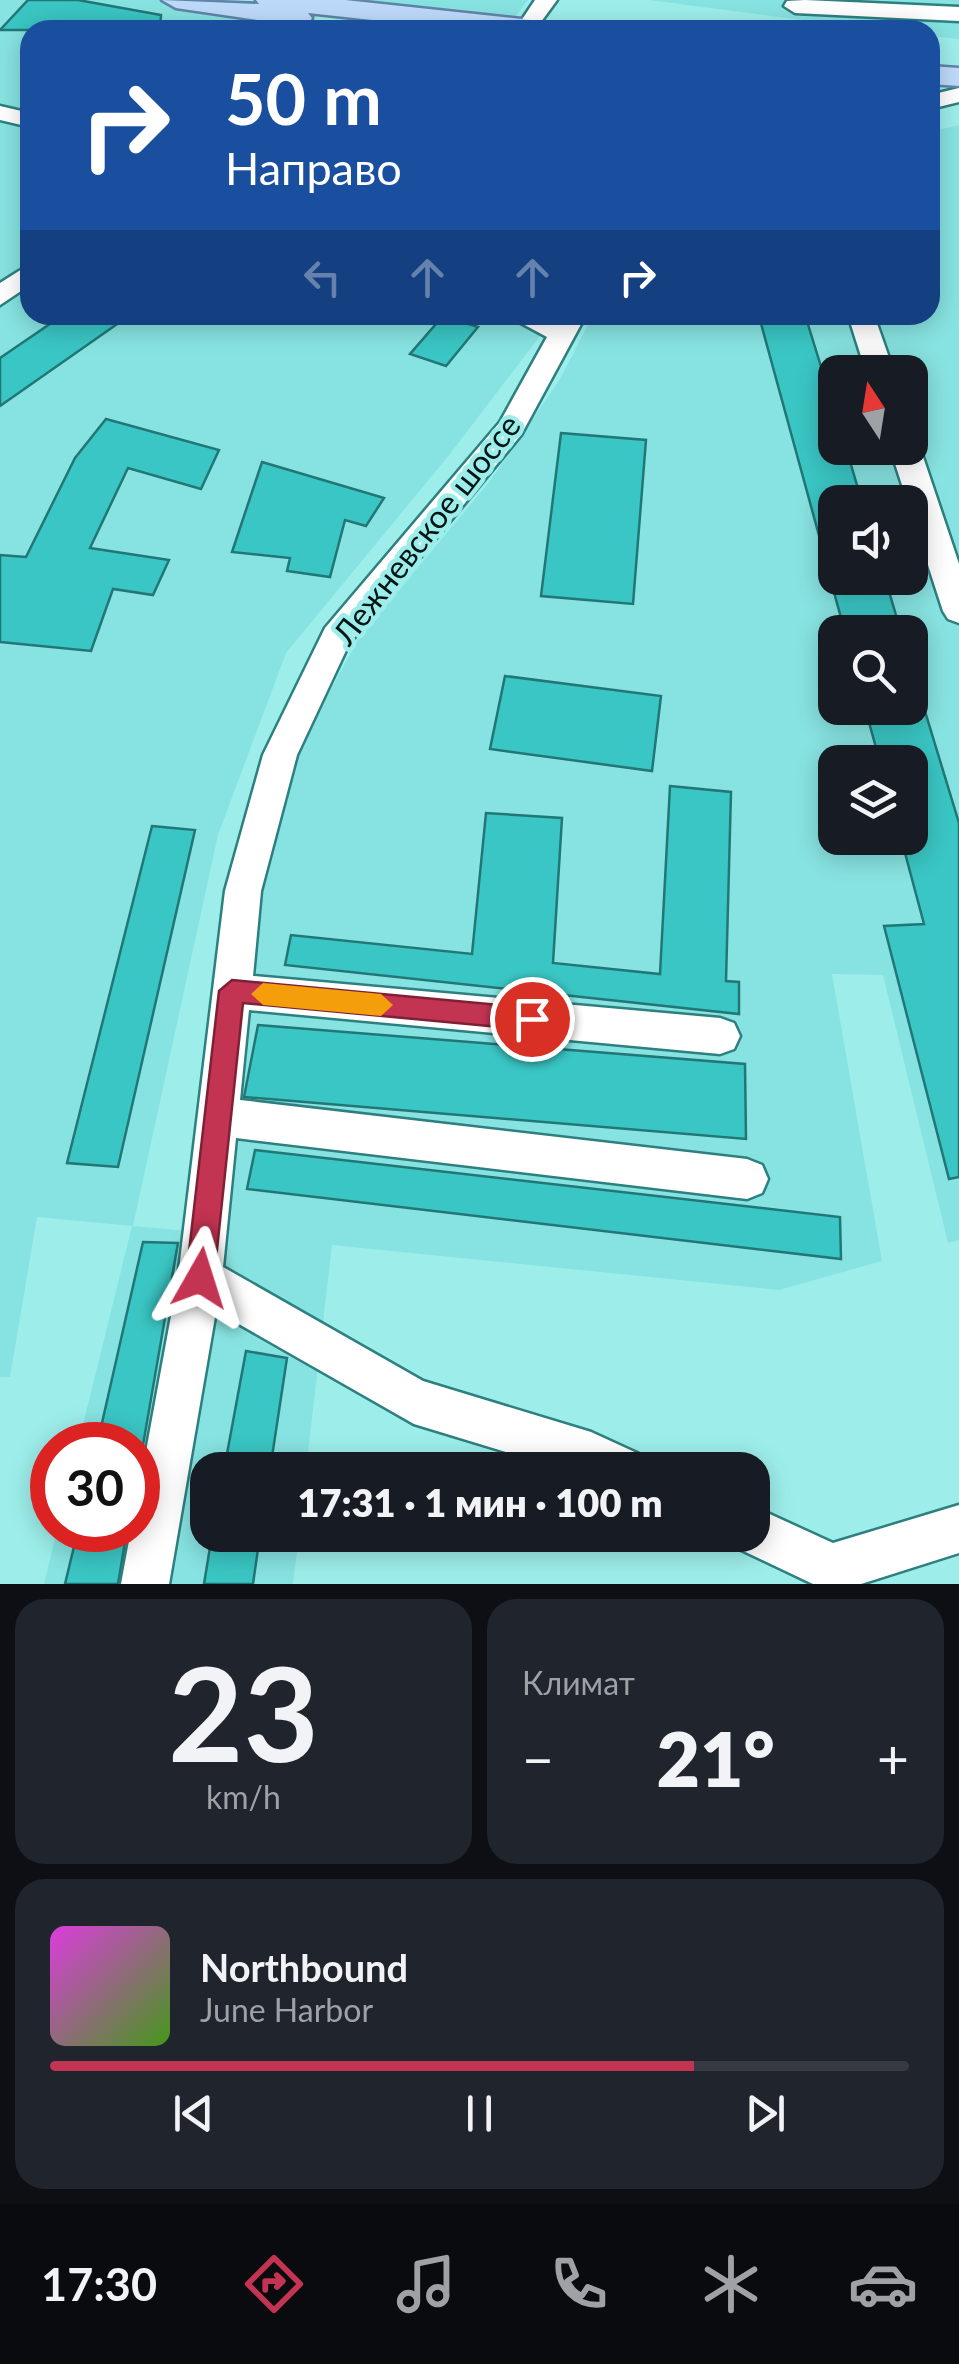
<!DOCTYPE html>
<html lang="ru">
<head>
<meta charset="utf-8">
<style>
	:root { --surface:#171b24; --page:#20242c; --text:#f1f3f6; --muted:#9ea1a6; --line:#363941; --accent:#c33352 }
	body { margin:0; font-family:Lato,sans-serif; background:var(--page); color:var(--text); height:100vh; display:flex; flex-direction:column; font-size:38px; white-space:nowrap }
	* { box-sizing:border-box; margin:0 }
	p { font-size:32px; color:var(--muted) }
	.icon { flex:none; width:55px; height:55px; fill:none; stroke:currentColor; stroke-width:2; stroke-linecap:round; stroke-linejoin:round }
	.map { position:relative; height:1584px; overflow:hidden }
	.sheet { display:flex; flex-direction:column; gap:15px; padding:15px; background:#0d0f14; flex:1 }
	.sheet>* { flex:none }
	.hud { position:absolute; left:20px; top:20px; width:920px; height:305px; border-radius:30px; box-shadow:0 5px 25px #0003; background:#1a4fa0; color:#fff; overflow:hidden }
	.needle { width:65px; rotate:348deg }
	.fabs { position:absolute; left:818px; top:355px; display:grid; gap:20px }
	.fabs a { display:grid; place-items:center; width:110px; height:110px; border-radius:20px; background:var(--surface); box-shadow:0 5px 25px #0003; font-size:50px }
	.speed { position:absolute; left:30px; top:1422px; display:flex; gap:20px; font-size:50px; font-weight:700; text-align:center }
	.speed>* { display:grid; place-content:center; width:130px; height:130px; border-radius:50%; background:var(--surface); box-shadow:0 5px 25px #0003; line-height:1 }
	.speed .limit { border:15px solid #d22; background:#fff; color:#111 }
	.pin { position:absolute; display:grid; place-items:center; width:85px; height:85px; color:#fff; margin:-42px; border:5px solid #fff; border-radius:50%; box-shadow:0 2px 10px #0007 }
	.me { position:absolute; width:110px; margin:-55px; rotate:6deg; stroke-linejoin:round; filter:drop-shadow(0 0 8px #0008) }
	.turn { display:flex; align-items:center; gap:35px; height:210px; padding:0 40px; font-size:45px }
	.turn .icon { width:130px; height:130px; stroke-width:2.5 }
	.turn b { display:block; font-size:70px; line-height:85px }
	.lanes { display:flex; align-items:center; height:95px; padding:0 40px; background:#0003; justify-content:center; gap:50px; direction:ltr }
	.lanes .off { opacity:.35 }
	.big { font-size:75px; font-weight:800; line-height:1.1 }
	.sheet .tile { flex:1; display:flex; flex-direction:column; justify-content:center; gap:15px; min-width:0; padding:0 35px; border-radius:30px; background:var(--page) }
	.sheet .dial { align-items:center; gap:0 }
	.dial b { font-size:130px; line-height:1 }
	.song { display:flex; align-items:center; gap:30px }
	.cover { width:120px; height:120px; border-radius:15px; background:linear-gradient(135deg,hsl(300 70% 55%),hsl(100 70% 35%)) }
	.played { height:10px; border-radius:5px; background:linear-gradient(90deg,var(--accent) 75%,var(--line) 75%) }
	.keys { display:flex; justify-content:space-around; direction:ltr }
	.heat { display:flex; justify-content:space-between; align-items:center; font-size:55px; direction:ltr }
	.sheet .tiles { flex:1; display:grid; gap:15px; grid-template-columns:1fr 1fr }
	.tile:last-child { grid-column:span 2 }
	.trip { position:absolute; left:190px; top:1452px; width:580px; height:100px; border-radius:30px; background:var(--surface); box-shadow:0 5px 25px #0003; font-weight:800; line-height:100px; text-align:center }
	.tab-bar { display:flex; height:160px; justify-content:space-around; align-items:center; background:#090b0e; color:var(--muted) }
	.tab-bar .icon { width:70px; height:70px }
	.tab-bar .current { color:var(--accent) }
	.tab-bar b { font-size:45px; color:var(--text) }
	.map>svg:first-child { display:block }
	.built { fill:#87e3e1; fill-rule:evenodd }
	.building { fill:#3ac6c4; stroke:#227776; stroke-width:2.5 }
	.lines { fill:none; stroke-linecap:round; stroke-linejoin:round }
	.minor-casing { stroke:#2d807f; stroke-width:5 }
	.major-casing { stroke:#6085a8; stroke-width:5 }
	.minor { fill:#fff; fill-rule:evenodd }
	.major { fill:#bedafb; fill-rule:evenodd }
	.route { fill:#c33352; stroke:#7f2135; stroke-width:2.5 }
	.slow { fill:#f59e0b }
	.labels { text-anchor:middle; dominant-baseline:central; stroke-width:9; stroke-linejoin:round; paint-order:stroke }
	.street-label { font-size:32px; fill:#001514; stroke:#9deeeb }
</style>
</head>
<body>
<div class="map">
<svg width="959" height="1584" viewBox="0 0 959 1584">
	<rect width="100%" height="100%" fill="#9deeeb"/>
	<g class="built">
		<path d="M0,0h167l200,30h-337v285h526l-106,139 -164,199 -68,182 -85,391 89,8 31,-290 35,-176 71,-130 131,-157 70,-102 33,-64h337v-183l29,-7v1115l-11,3 -65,-268 -51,-1 50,287 -103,29 -447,-45 -26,225h-98v65h91l-6,49h-249l13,-54h81v-85h-60l54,-219 -95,-9 -27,160h-10zM835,372h75v76h-75zM835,502h75v76h-75zM835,632h75v76h-75zM835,762h75v76h-75z"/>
		<path d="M338,0h190l-16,21z"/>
		<path d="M649,0h310v39l-29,-3v-6h-50z"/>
	</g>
	<g class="building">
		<path d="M28,0h50l83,15 -1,15h-160z"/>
		<path d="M63,315h67l-130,91v-48z"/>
		<path d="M443,316l35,11 -32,39 -36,-12z"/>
		<path d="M806,318l29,94v36h11l16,54h-27v58l-9,1 -66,-241z"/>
		<path d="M106,419l113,31 -18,39 -73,-21 -38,80 79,12 -16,35 -40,-6 -22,62 -91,-9v-87l26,2 49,-99z"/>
		<path d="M561,433l85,7 -13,164 -92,-8z"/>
		<path d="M262,462l122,36 -18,28 -21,-6 -15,57 -43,-6 3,-13 -58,-6z"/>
		<path d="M830,578h55l16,54h-56z"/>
		<path d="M505,676l156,20 -9,75 -162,-22z"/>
		<path d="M917,685l42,138v354l-10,2 -65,-253 40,-2 -23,-86h9v-76h-30l-15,-54h45v-21z"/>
		<path d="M670,786l61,6 -5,189 13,1v32l-454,-49 6,-30 181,19 14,-141 76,5 -9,145 107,11z"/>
		<path d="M152,826l43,4 -77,337 -51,-4z"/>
		<path d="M258,1025l487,39 1,75 -502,-42z"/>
		<path d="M255,1150l585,67 1,42 -594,-70z"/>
		<path d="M143,1242l35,1 -35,202h-46z"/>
		<path d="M246,1351l41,7 -17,112h-46z"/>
		<path d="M78,1530h49l-9,54h-53z"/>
		<path d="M212,1535h48l-7,49h-49z"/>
	</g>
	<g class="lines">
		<g class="minor-casing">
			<g id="minor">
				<path d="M535,0h22l-22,30h-20z"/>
				<path d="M805,0l154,7v14l-164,-8 -11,-7 3,-5z"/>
				<path d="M959,88v14l-29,7v-14z"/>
				<path d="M0,106l30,7v14l-30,-7z"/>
				<path d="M30,264v21l-30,20v-22z"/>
				<path d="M506,315h37l13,6 4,-6h26l-65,120 -172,209 -52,111 -36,136 -8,85 467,42 14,5 6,13 -6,13 -14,5 -471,-44 -9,90 507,59 15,6 6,14 -6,14 -15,6 -511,-61 -13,129 200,114 168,51 48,22 7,16h-81l-151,-46 -198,-113 -47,273h-48l10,-54h7v-35l40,-217 47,-387 38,-136 62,-127 175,-206 47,-85z"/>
				<path d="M848,315h26l20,57h-28z"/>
				<path d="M910,439l10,9 39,116v59l-11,-4 -5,-8 -53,-163h20z"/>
				<path d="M959,1505v48l-98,31h-48l-78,-37 -5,-12h22v-29l81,37z"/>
			</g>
		</g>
		<g class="major-casing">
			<g id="major">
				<path d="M162,0l97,4 -3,-4h89l195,21 14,9h-90l-156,-17 4,5 -4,6 -10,2 -122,-18z"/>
				<path d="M930,66l29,2v18l-29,-2z"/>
			</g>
		</g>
		<use href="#minor" class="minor"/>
		<use href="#major" class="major"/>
	</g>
	<path class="route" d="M232,980l300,28 9,3 4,8 -4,8 -9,3 -289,-27 -29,275 -4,10 -10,4 -10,-4 -4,-10 33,-287z"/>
	<path class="slow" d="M263,983l118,11 12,11 -12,11 -118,-11 -12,-11z"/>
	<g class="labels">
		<g class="street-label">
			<text transform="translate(426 529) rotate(-52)">Лежневское шоссе</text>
		</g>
	</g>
</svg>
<div class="fabs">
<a><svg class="needle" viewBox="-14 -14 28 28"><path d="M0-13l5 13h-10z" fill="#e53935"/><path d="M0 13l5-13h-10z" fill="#9ea1a6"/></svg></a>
<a><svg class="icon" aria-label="sound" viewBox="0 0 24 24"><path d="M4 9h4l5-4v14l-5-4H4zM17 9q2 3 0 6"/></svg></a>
<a><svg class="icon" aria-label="search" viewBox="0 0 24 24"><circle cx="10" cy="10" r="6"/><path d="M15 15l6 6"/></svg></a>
<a><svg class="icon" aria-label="layers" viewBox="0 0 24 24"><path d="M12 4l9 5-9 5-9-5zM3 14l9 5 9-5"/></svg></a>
</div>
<div class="speed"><div class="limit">30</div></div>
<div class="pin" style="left:532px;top:1019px;background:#d93025"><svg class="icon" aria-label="arrive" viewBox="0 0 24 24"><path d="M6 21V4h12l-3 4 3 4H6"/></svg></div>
<svg class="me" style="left:200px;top:1278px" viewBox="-20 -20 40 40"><path d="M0-17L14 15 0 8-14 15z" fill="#c33352" stroke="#fff" stroke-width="4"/></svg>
<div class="trip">17:31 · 1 мин · 100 m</div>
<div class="hud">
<div class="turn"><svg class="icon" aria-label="right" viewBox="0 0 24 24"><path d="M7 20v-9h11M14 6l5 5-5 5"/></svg><div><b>50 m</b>Направо</div></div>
<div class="lanes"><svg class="icon off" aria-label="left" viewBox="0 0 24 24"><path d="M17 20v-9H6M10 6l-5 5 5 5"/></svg><svg class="icon off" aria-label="ahead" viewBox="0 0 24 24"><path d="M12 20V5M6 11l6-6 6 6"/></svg><svg class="icon off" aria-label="ahead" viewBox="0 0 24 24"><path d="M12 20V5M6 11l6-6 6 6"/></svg><svg class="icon" aria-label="right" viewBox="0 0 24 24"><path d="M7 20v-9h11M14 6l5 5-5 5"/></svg></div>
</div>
</div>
<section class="sheet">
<div class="tiles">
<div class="tile dial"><b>23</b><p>km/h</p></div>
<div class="tile"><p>Климат</p>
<div class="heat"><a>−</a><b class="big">21°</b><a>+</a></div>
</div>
<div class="tile">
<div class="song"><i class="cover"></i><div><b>Northbound</b><p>June Harbor</p></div></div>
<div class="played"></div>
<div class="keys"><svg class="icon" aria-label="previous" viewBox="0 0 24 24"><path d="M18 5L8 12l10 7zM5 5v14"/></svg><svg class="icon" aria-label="pause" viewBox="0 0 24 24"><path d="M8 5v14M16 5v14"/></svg><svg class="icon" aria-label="next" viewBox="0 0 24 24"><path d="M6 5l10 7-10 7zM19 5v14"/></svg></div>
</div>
</div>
</section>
<nav class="tab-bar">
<b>17:30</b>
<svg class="icon current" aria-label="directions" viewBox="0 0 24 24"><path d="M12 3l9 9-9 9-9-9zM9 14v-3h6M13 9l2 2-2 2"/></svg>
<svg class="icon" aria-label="music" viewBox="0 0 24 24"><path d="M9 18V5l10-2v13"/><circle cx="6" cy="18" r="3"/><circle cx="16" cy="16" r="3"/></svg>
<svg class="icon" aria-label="phone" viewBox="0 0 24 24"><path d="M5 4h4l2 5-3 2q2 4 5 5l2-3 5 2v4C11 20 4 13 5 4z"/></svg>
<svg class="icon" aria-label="climate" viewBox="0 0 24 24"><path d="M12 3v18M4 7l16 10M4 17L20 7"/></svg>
<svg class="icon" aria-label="car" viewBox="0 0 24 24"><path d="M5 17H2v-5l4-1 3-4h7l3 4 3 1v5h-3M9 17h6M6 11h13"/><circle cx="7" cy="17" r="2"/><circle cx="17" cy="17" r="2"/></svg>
</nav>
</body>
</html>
